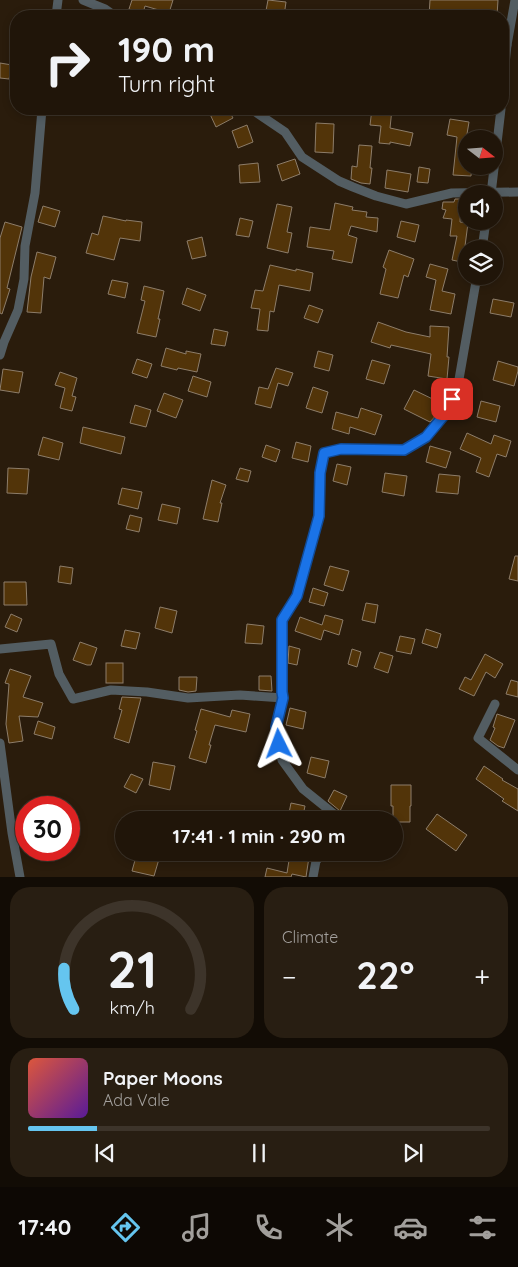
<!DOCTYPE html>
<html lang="en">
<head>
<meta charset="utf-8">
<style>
	:root { --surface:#201509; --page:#281e12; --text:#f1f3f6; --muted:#a29f9c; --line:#3d342a; --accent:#65c5ef }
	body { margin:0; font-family:Quicksand,sans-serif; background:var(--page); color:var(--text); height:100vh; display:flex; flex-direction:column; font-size:19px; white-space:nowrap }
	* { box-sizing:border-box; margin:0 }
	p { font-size:16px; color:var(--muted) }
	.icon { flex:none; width:28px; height:28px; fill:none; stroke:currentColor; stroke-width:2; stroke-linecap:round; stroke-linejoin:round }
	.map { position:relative; height:877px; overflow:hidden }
	.sheet { display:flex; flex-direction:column; gap:10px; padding:10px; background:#120c05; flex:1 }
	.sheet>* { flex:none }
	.top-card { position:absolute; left:10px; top:10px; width:499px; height:105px; border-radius:20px; box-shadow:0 2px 8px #0003,0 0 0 1px var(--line); background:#201509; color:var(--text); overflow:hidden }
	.needle { width:32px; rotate:107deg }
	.buttons { position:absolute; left:458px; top:130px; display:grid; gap:10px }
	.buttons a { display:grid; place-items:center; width:45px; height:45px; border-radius:50%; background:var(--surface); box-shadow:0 2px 8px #0003,0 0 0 1px var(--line); font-size:25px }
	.speed { position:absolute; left:15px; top:796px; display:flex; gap:10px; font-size:25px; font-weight:700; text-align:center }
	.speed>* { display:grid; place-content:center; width:65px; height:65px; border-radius:50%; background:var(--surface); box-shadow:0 2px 8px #0003,0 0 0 1px var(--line); line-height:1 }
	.speed .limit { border:8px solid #d22; background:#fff; color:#111 }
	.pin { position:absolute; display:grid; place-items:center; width:42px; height:42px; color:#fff; margin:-21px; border-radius:10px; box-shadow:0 2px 8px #0006 }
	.me { position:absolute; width:55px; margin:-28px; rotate:357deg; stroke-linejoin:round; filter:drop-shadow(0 0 4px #0008) }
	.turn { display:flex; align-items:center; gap:18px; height:105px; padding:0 25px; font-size:22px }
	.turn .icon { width:65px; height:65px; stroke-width:2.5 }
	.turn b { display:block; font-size:35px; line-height:42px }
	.big { font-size:38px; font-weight:700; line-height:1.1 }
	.sheet .tile { flex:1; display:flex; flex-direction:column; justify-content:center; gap:8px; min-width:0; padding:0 18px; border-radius:20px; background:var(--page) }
	.sheet .dial { align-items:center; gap:0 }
	.dial svg { height:130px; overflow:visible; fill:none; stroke:var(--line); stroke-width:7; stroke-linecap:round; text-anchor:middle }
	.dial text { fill:var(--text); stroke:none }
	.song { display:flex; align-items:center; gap:15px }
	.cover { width:60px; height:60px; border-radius:8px; background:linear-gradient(135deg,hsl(10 70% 55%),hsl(270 70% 35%)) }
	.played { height:5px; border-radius:2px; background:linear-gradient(90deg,var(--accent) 15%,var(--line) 15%) }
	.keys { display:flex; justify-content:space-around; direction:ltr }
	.heat { display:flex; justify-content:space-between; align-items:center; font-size:28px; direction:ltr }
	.sheet .tiles { flex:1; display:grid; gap:10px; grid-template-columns:1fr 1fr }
	.tile:last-child { grid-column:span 2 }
	.trip { position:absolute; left:115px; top:811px; width:288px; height:50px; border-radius:25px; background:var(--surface); box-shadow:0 2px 8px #0003,0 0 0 1px var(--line); font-weight:700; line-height:50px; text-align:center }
	.tab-bar { display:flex; height:80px; justify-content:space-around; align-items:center; background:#0d0804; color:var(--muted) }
	.tab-bar .icon { width:35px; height:35px }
	.tab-bar .active { color:var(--accent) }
	.tab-bar b { font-size:22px; color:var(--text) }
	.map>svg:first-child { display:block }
	.building { fill:#523409; stroke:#8d7d6a }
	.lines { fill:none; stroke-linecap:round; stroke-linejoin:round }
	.street { stroke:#535d62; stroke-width:9 }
	.route-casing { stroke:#114b97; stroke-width:12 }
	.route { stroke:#1a73e8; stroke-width:9 }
</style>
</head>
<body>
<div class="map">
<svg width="518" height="877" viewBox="0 0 518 877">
	<rect width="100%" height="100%" fill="#2a1c0c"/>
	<g class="building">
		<path d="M132,0h41l-4,13 -24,-7 -2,7 -14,-4z"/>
		<path d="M268,0l18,2 -2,14h-19z"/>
		<path d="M430,0h68l-1,16h-68z"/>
		<path d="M0,63l12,2 -3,14 -9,-1z"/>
		<path d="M216,109h12l5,9 -17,9 -7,-15z"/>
		<path d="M372,109h20l-2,19 23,5 -3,13 -20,-4v2l-11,-1 2,-17 -11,-1z"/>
		<path d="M450,119l19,3 -5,30 2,1v13h6l-1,10 -18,-1 4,-38 -10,-2z"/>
		<path d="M316,123l18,1 -1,29 -18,-1z"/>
		<path d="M247,125l6,17 -15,6 -6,-17z"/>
		<path d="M359,145l13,1 -2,22h2l-2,16 -9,-1 -10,-4 1,-13 5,1z"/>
		<path d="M295,159l5,15 -18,7 -5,-16z"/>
		<path d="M258,163l2,19 -20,1 -1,-18z"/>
		<path d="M419,167l11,2 -2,14 -11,-1z"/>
		<path d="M387,170l24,4 -3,18 -23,-4z"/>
		<path d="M455,199h6l-1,23 8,1 -3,23 1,17 -14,-3 5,-24h-7l2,-17 -9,-1 3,-8 -4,-1 1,-7h11z"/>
		<path d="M335,203l18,4 -1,3 15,2 -1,5 12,1 -1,14 -26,-6 -3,9 9,3 -5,25 -20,-4 2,-8 -27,-4 3,-20 20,3z"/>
		<path d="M277,204l15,3 -5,25 5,1 -4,20 -21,-5z"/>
		<path d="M43,206l17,5 -5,16 -17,-5z"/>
		<path d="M103,216l23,5v-1l16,2 -2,19 -20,-3 -6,22 -28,-7 6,-20 6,2z"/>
		<path d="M240,218l13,3 -4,16 -13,-2z"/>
		<path d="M401,221l18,4 -4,17 -18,-5z"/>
		<path d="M5,222l17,5 -15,61 3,1 -8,25 -2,-1v-75z"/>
		<path d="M202,237l4,19 -14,3 -5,-18z"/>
		<path d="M389,250l25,9 -6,18 -4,-2 -6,23 -18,-4 6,-25 -3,-2z"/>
		<path d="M37,252l19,5 -6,22 -6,-2 -3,36 -14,-1 4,-35z"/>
		<path d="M430,264l18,5 -6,22 13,3 -4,20 -21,-4 6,-30 -10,-3z"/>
		<path d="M270,265l26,6v-2l17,4 -3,18 -31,-6 -5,27 -4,-1 -2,20 -11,-1 3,-21 -9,-1 4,-18 8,1z"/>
		<path d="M112,280l16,3 -3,15 -17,-4z"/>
		<path d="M144,286l20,5 -6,28h2l-4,18 -19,-4 8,-32 -4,-1z"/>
		<path d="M187,288l19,7 -6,16 -18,-7z"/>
		<path d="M493,299l21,4 -3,14 -21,-4z"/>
		<path d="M309,305l14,5 -5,13 -14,-5z"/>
		<path d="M378,322l28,10 24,5v-11l19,1 -2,30h2l-2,22 -19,-3 3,-22 -40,-9 -1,3 -19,-6z"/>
		<path d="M214,329l14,3 -3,14 -14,-2z"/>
		<path d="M166,348l20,6v-3l15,3 -4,18 -19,-4 -1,2 -16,-4z"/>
		<path d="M318,351l15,4 -4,16 -15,-4z"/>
		<path d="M137,359l15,5 -5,14 -15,-5z"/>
		<path d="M372,360l18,5 -6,19 -18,-5z"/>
		<path d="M498,361l20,6v4l-4,15 -21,-6z"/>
		<path d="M276,368l17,5 -5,13 -10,-3 -7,25 -16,-4 4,-17 9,2z"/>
		<path d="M3,369l20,3 -4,21 -19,-3z"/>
		<path d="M60,372l17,6 -5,18 4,1 -4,14 -12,-3 5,-20 -10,-3z"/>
		<path d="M193,376l18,6 -4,15 -19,-6z"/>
		<path d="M313,387l15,5 -6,21 -16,-5z"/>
		<path d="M414,390l29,14 -4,8 -9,10 -26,-13z"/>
		<path d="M164,393l19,7 -7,18 -19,-7z"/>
		<path d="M481,401l19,5 -4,16 -19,-5z"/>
		<path d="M135,405l16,5 -5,17 -16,-4z"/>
		<path d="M361,408l21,7 -7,20 -25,-8 -1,7 -17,-5 4,-17 22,6z"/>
		<path d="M83,427l42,10 -4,17 -41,-11z"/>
		<path d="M467,433l24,11 3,-9 17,6 -5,16 -9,-3 -8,23 -13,-5 5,-14 -21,-9z"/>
		<path d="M43,437l20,6 -4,17 -21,-5z"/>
		<path d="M296,442l15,4 -3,16 -16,-4z"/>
		<path d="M266,445l14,5 -4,12 -14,-5z"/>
		<path d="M430,446l21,6 -5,16 -20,-6z"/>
		<path d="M337,464l14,3 -4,18 -14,-4z"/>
		<path d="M8,468l21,1 -2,25 -20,-1z"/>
		<path d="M240,468l11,3 -3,11 -12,-3z"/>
		<path d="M385,473l22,3 -3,20 -22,-4z"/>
		<path d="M439,474l21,2 -2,18 -22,-2z"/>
		<path d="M212,480l14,5 -6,18h2l-4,19 -15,-3z"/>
		<path d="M122,488l20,4 -4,17 -20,-5z"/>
		<path d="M162,504l18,4 -3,16 -19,-4z"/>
		<path d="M130,515l12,3 -3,14 -13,-3z"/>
		<path d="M515,556h3v25l-9,-2z"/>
		<path d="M60,566l13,2 -2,16 -13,-2z"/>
		<path d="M330,566l19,5 -6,20 -19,-6z"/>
		<path d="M4,582h22l1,23h-23z"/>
		<path d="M313,588l15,5 -4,13 -15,-4z"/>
		<path d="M366,603l12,2 -3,18 -13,-3z"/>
		<path d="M160,607l17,4 -5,22 -17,-5z"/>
		<path d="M11,614l11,5 -5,13 -12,-5z"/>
		<path d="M325,615l18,5 -4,15 -15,-5 -3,10 -26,-9 5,-14 22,8z"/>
		<path d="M247,624l17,2 -2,18 -17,-1z"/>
		<path d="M426,629l15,5 -4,14 -15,-5z"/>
		<path d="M125,630l15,3 -4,16 -15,-3z"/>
		<path d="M400,636l15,3 -4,15 -15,-3z"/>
		<path d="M80,642l17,6 -6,17h-4l-14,-5z"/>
		<path d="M289,646l11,3 -3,16 -9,-2z"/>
		<path d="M352,649l9,3 -4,15 -9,-3z"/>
		<path d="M380,652l13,4 -5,17 -14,-5z"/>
		<path d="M485,654l18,10 -8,14 -9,-6 -12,24 -15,-7 6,-12 6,3z"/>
		<rect x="106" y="663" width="17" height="20"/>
		<path d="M10,669l21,7 -8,21 20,6 -5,14 -19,-1 4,25 -14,2 -3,-19 3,-40 -4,-1z"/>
		<path d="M259,676h12l1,15 -13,-1z"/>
		<path d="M179,677h18l-1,14 -8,1 -9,-2z"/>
		<path d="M511,680l7,2v15l-12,-3z"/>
		<path d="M122,697l19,1 -12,45 -15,-5 8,-28 -3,-1z"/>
		<path d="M290,708l16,4 -3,17 -17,-4z"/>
		<path d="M201,709l29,8 2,-7 18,4 -4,18 -31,-7 -6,20h2l-5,18 -17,-5 8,-27 -2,-1z"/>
		<path d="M497,714l18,6 -11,28 -6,-2 -8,-6 5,-12 -2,-1z"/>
		<path d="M38,721l17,6 -3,12 -18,-5z"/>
		<path d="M311,757l18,4 -4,17 -18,-5z"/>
		<path d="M153,762l22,4 -5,24 -21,-5z"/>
		<path d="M484,766l19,13 -1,1 16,9v22l-16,-10 2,-2 -28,-20z"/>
		<path d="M131,774l12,5 -7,14 -12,-6z"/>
		<path d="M391,785h20v21h-1v16h-16l-1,-2v-14h-2z"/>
		<path d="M334,790l13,6 -7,15 -12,-10z"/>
		<path d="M291,803l14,3 -3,14 -14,-2z"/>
		<path d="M437,814l30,21 -11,16 -30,-22z"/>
		<path d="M137,853l22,6 -5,17 -22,-5z"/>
		<path d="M290,854l19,3 -3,20 -14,-3 -1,3h-26l2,-9 20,5z"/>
	</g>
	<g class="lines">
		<g class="street">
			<path d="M83,0l22,9 10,7"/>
			<path d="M56,16l2,-16"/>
			<path d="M502,44l5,1 8,-45"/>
			<path d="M502,93l5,-48"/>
			<path d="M251,109l34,23 17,25 37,24 14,6 23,9 30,8 46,-11 66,-1"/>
			<path d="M491,194l10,-85"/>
			<path d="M482,249l4,-28"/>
			<path d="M0,355l4,-13 14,-32 6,-31 1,-33 10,-53 7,-84"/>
			<path d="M0,649l51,-5 8,30 14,25 38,-9 36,2 41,6 52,-3 43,3 -7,29 6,33 21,29 36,29v2"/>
			<path d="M282,697v-77l15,-24 22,-80 1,-43 4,-20 17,-4 63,1 22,-13 20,-24 12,-28 19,-109"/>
			<path d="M495,704l-17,34 40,32"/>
			<path d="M0,743l12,90 8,44"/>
			<path d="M313,877l3,-16 8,-9"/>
		</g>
	</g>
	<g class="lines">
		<g class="route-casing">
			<path id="route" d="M279,744l-3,-17 7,-29 -1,-6v-72l15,-24 22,-80 1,-43 4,-20 17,-4 63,1 22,-13 20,-24 6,-14"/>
		</g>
		<use href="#route" class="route"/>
	</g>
</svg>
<div class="buttons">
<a><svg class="needle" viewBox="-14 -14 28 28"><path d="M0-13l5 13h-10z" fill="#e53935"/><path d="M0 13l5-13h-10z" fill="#a29f9c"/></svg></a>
<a><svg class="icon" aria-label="sound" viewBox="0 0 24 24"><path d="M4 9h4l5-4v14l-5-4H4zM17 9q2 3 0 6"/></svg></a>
<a><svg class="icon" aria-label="layers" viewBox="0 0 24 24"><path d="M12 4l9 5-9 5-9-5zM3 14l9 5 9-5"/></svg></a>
</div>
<div class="speed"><div class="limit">30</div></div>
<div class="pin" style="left:452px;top:399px;background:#d93025"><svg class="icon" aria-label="arrive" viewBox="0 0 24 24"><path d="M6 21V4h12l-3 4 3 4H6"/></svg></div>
<svg class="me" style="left:279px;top:744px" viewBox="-20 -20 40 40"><path d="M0-17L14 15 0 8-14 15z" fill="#1a73e8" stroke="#fff" stroke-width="4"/></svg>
<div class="trip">17:41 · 1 min · 290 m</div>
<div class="top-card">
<div class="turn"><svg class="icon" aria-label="right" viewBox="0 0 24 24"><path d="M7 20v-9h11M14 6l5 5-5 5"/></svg><div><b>190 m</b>Turn right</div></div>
</div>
</div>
<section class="sheet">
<div class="tiles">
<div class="tile dial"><svg viewBox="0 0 100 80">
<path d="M14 69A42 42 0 1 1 86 69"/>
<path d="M14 69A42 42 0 0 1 8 44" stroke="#65c5ef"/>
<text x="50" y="56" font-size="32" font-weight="700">21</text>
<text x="50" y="72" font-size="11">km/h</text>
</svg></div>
<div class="tile"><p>Climate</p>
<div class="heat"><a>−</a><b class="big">22°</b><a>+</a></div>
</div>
<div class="tile">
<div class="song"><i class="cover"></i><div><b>Paper Moons</b><p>Ada Vale</p></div></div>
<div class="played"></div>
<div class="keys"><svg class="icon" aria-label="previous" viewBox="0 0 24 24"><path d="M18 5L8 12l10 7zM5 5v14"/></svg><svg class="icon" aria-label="pause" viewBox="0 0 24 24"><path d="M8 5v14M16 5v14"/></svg><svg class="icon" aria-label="next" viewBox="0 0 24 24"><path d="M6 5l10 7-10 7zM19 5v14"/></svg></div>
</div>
</div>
</section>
<nav class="tab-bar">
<b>17:40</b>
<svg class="icon active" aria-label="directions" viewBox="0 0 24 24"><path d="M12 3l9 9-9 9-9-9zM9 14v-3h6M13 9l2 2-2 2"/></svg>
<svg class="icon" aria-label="music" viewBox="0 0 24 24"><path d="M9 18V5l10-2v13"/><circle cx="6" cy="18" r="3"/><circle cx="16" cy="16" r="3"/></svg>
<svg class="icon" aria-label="phone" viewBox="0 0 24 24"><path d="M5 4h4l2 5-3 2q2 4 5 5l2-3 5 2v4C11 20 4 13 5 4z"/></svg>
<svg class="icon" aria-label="climate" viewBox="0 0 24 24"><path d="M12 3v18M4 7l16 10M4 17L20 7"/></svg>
<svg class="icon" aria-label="car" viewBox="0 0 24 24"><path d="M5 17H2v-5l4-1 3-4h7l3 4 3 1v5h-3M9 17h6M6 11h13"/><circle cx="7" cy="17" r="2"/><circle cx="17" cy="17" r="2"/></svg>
<svg class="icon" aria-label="filters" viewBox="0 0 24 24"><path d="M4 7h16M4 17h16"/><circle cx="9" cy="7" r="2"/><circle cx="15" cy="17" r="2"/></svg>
</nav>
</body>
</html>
